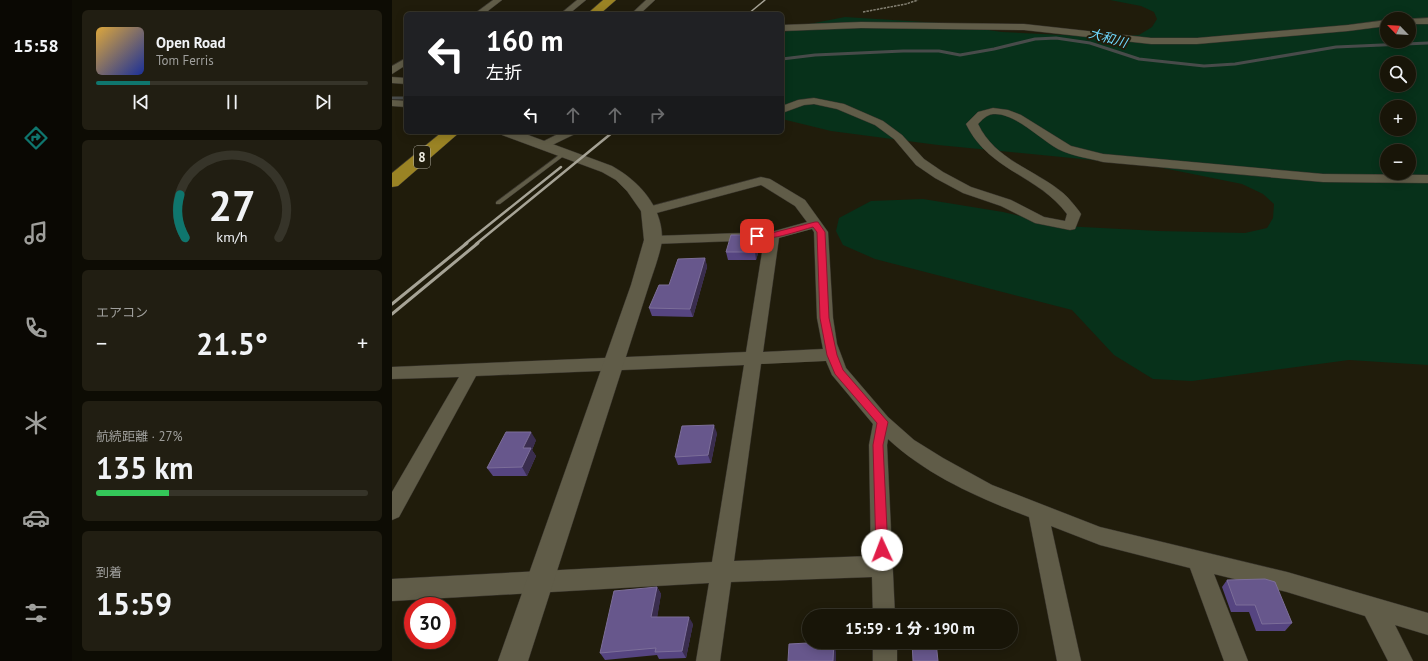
<!DOCTYPE html>
<html lang="ja">
<head>
<meta charset="utf-8">
<style>
	:root { --surface:#181508; --page:#211e12; --text:#f1f3f6; --muted:#9f9f9c; --line:#363429; --accent:#0f766e }
	body { margin:0; font-family:"PT Sans","Noto Sans JP",sans-serif; background:var(--page); color:var(--text); height:100vh; display:flex; flex-direction:column; font-size:15px; white-space:nowrap }
	* { box-sizing:border-box; margin:0 }
	p { font-size:13px; color:var(--muted) }
	.icon { flex:none; width:22px; height:22px; fill:none; stroke:currentColor; stroke-width:2; stroke-linecap:round; stroke-linejoin:round }
	.map { position:relative; flex:1; overflow:hidden }
	.details { display:flex; flex-direction:column; gap:10px; padding:10px; background:#0d0c04; width:320px }
	.details>* { flex:none }
	.guide { position:absolute; left:12px; top:12px; width:380px; height:122px; border-radius:6px; box-shadow:0 2px 10px #0003,0 0 0 1px var(--line); background:#202124; color:#fff; overflow:hidden }
	.needle { width:26px; rotate:295deg }
	.controls { position:absolute; left:988px; top:12px; display:grid; gap:8px }
	.controls a { display:grid; place-items:center; width:36px; height:36px; border-radius:50%; background:var(--surface); box-shadow:0 2px 10px #0003,0 0 0 1px var(--line); font-size:20px }
	.speed { position:absolute; left:12px; top:597px; display:flex; gap:8px; font-size:20px; font-weight:700; text-align:center }
	.speed>* { display:grid; place-content:center; width:52px; height:52px; border-radius:50%; background:var(--surface); box-shadow:0 2px 10px #0003,0 0 0 1px var(--line); line-height:1 }
	.speed .limit { border:6px solid #d22; background:#fff; color:#111 }
	.pin { position:absolute; display:grid; place-items:center; width:34px; height:34px; color:#fff; margin:-17px; border-radius:8px; box-shadow:0 2px 6px #0006 }
	.me { position:absolute; width:44px; margin:-22px; rotate:358deg; stroke-linejoin:round; filter:drop-shadow(0 0 3px #0008) }
	.turn { display:flex; align-items:center; gap:14px; height:84px; padding:0 16px; font-size:18px }
	.turn .icon { width:52px; height:52px; stroke-width:2.5 }
	.turn b { display:block; font-size:28px; line-height:34px }
	.lanes { display:flex; align-items:center; height:38px; padding:0 16px; background:#0003; justify-content:center; gap:20px; direction:ltr }
	.lanes .off { opacity:.35 }
	.big { font-size:30px; font-weight:800; line-height:1.1 }
	.details .tile { flex:1; display:flex; flex-direction:column; justify-content:center; gap:6px; min-width:0; padding:0 14px; border-radius:6px; background:var(--page) }
	.details .dial { align-items:center; gap:0 }
	.dial svg { height:104px; overflow:visible; fill:none; stroke:var(--line); stroke-width:7; stroke-linecap:round; text-anchor:middle }
	.dial text { fill:var(--text); stroke:none }
	.song { display:flex; align-items:center; gap:12px }
	.cover { width:48px; height:48px; border-radius:6px; background:linear-gradient(135deg,hsl(40 70% 55%),hsl(230 70% 35%)) }
	.played { height:4px; border-radius:2px; background:linear-gradient(90deg,var(--accent) 20%,var(--line) 20%) }
	.keys { display:flex; justify-content:space-around; direction:ltr }
	.heat { display:flex; justify-content:space-between; align-items:center; font-size:22px; direction:ltr }
	.charge { height:6px; border-radius:3px; background:linear-gradient(90deg,#34c759 27%,var(--line) 0) }
	.trip { position:absolute; left:410px; top:609px; width:216px; height:40px; border-radius:20px; background:var(--surface); box-shadow:0 2px 10px #0003,0 0 0 1px var(--line); font-weight:800; line-height:40px; text-align:center }
	main { display:flex; flex:1; min-height:0 }
	.tabs { display:flex; flex-direction:column; width:72px; justify-content:space-around; align-items:center; background:#0a0803; color:var(--muted) }
	.tabs .icon { width:28px; height:28px }
	.tabs .active { color:var(--accent) }
	.tabs b { font-size:18px; color:var(--text) }
	.map>svg:first-child { display:block }
	.green { fill:#07311a; fill-rule:evenodd }
	.lines { fill:none; stroke-linecap:round; stroke-linejoin:round }
	.stream { stroke:#484b4a; stroke-width:3 }
	.service-casing { stroke:#38342d; stroke-width:1 }
	.minor-casing { stroke:#38342d; stroke-width:1 }
	.tertiary-casing { stroke:#38342d; stroke-width:1 }
	.trunk-casing { stroke:#38342d; stroke-width:1 }
	.path { stroke:#848173; stroke-width:1.5; stroke-dasharray:2.5 1; stroke-linecap:butt }
	.service { fill:#605c48; fill-rule:evenodd }
	.minor { fill:#605c48; fill-rule:evenodd }
	.tertiary { fill:#605c48; fill-rule:evenodd }
	.trunk { fill:#9a8324; fill-rule:evenodd }
	.rail-far2 { stroke:#a6a396; stroke-width:1.5 }
	.rail-far1 { stroke:#a6a396; stroke-width:2.5 }
	.rail { stroke:#a6a396; stroke-width:3 }
	.wall { fill:#564581 }
	.shaded-wall { fill:#3a2d4e }
	.building { fill:#67578c; stroke:#7c6e99 }
	.route { fill:#e11d48; stroke:#92132f }
	.labels { text-anchor:middle; dominant-baseline:central; stroke-width:4; stroke-linejoin:round; paint-order:stroke }
	.far-water-label { font-size:13px; font-style:italic; fill:#6fd8fe; stroke:#201c0b }
	.shield { fill:#201c0b; stroke:#b1aea2; stroke-width:1 }
	.shield-label { font-size:13px; font-weight:bold; fill:#efede2 }
</style>
</head>
<body>
<main>
<nav class="tabs">
<b>15:58</b>
<svg class="icon active" aria-label="directions" viewBox="0 0 24 24"><path d="M12 3l9 9-9 9-9-9zM9 14v-3h6M13 9l2 2-2 2"/></svg>
<svg class="icon" aria-label="music" viewBox="0 0 24 24"><path d="M9 18V5l10-2v13"/><circle cx="6" cy="18" r="3"/><circle cx="16" cy="16" r="3"/></svg>
<svg class="icon" aria-label="phone" viewBox="0 0 24 24"><path d="M5 4h4l2 5-3 2q2 4 5 5l2-3 5 2v4C11 20 4 13 5 4z"/></svg>
<svg class="icon" aria-label="climate" viewBox="0 0 24 24"><path d="M12 3v18M4 7l16 10M4 17L20 7"/></svg>
<svg class="icon" aria-label="car" viewBox="0 0 24 24"><path d="M5 17H2v-5l4-1 3-4h7l3 4 3 1v5h-3M9 17h6M6 11h13"/><circle cx="7" cy="17" r="2"/><circle cx="17" cy="17" r="2"/></svg>
<svg class="icon" aria-label="filters" viewBox="0 0 24 24"><path d="M4 7h16M4 17h16"/><circle cx="9" cy="7" r="2"/><circle cx="15" cy="17" r="2"/></svg>
</nav>
<section class="details">
<div class="tile">
<div class="song"><i class="cover"></i><div><b>Open Road</b><p>Tom Ferris</p></div></div>
<div class="played"></div>
<div class="keys"><svg class="icon" aria-label="previous" viewBox="0 0 24 24"><path d="M18 5L8 12l10 7zM5 5v14"/></svg><svg class="icon" aria-label="pause" viewBox="0 0 24 24"><path d="M8 5v14M16 5v14"/></svg><svg class="icon" aria-label="next" viewBox="0 0 24 24"><path d="M6 5l10 7-10 7zM19 5v14"/></svg></div>
</div>
<div class="tile dial"><svg viewBox="0 0 100 80">
<path d="M14 69A42 42 0 1 1 86 69"/>
<path d="M14 69A42 42 0 0 1 10 36" stroke="#0f766e"/>
<text x="50" y="56" font-size="32" font-weight="700">27</text>
<text x="50" y="72" font-size="11">km/h</text>
</svg></div>
<div class="tile"><p>エアコン</p>
<div class="heat"><a>−</a><b class="big">21.5°</b><a>+</a></div>
</div>
<div class="tile"><p>航続距離 · 27%</p><b class="big">135 km</b><div class="charge"></div></div>
<div class="tile"><p>到着</p><b class="big">15:59</b></div>
</section>
<div class="map">
<svg width="1036" height="661" viewBox="0 0 1036 661">
	<rect width="100%" height="100%" fill="#201c0b"/>
	<path class="green" d="M718,0h318v365l-79,-5 -157,21 -39,-2 -39,-24 -42,-45 -197,-51 -32,-14 -7,-14 3,-13 32,-17 52,-2 80,13 60,14 96,5 86,2 22,-5 6,-10 1,-14 -11,-10 -21,-10 -89,-18 -215,-21 -107,-14 -49,-12v-86l22,-8 41,-8 95,6 62,9 102,5 35,-2 13,-8 5,-8 -3,-7 -13,-6zM995,19h22v22h-22zM995,63h22v22h-22zM995,107h22v22h-22zM995,151h22v22h-22z"/>
	<g class="lines">
		<g class="stream">
			<path d="M390,59l33,-4 88,-4h36l21,4 34,-6 41,-10 21,-1 34,5 49,16 65,7 31,-2 101,-17 92,-4"/>
			<path d="M0,98h14"/>
		</g>
		<g class="service-casing">
			<path id="service" d="M171,152l3,2 -1,1 -65,49h-4v-2z"/>
		</g>
		<g class="minor-casing">
			<g id="minor">
				<path d="M101,0h9l-18,14h-10z"/>
				<path d="M185,0h9l-17,14h-9z"/>
				<path d="M254,0h9l-15,14h-9z"/>
				<path d="M1036,18v6h-19v-5h-2z"/>
				<path d="M995,20v6l-39,5 -151,13h-46l-127,-14 -163,-2 -79,3v-6l79,-3 163,2 127,14h46l151,-13z"/>
				<path d="M14,58v7l-14,9v-8z"/>
				<path d="M0,77l14,1v6l-14,-1z"/>
				<path d="M422,98l30,6 39,17 19,14 22,24 19,13 28,15 40,13 33,17 21,4 2,-7c-29,-39 -78,-43 -101,-90l12,-12 15,-4 15,2 13,5 50,31 32,8 220,20 105,1v8l-105,-1 -220,-20c-15,-4 -31,-6 -45,-13 -18,-10 -44,-37 -65,-35 -7,1 -11,6 -15,10 17,36 56,45 85,69 6,5 11,12 16,18l2,3 -6,15 -5,1 -35,-7 -34,-17 -38,-13 -28,-15 -19,-13 -22,-26 -19,-14 -38,-16 -23,-5 -10,1 -22,8v-7l16,-6z"/>
				<path d="M0,100l14,1v6l-14,-1z"/>
				<path d="M170,132h15l-2,2 -29,14h-8l-2,-2 2,-2z"/>
				<path d="M369,177l9,2 35,21 23,32 5,86 4,26 9,24 42,49 26,23 29,18 49,27 108,42 187,45 141,41v22l-33,-10 18,36h-25l-23,-45 -78,-24 -73,-18 34,87h-24l-34,-93 -90,-23 -49,-19 30,135h-24l-28,-144c-50,-19 -101,-41 -141,-78l-1,6 8,171h-22l-1,-39 -141,5 -11,79h-24l13,-78 -317,18v-22l320,-17 32,-197 -268,11 -77,141 -7,3v-28l67,-115 -67,2v-12l354,-15 18,-112 -111,4 -5,-1 -2,-3 2,-3 5,-1 118,-4 36,-10 -12,-16 -34,-21 -112,30 -5,-1 -2,-3 2,-3zM420,229l2,3 3,86 6,31 -60,3 16,-114zM434,361l6,14 41,49 -4,21 2,111 -137,5 27,-197z"/>
				<rect x="481" y="642" width="24" height="19"/>
			</g>
		</g>
		<g class="tertiary-casing">
			<path id="tertiary" d="M108,132h20l92,34c27,15 51,41 50,74 -1,11 -9,33 -13,45l-121,376h-30l133,-376 13,-45 -3,-29 -14,-20 -11,-11 -14,-8 -100,-37z"/>
		</g>
		<g class="trunk-casing">
			<g id="trunk">
				<path d="M211,0h13l-16,14h-13z"/>
				<path d="M50,132h18l-62,54 -6,1v-14z"/>
			</g>
		</g>
		<path class="path" d="M471,12l43,-8 12,-4"/>
		<use href="#service" class="service"/>
		<use href="#minor" class="minor"/>
		<use href="#tertiary" class="tertiary"/>
		<use href="#trunk" class="trunk"/>
		<path class="rail-far2" d="M356,14l17,-14"/>
		<g class="rail-far1">
			<path d="M73,244l96,-77"/>
			<path d="M84,244l137,-112"/>
		</g>
		<g class="rail">
			<path d="M0,304l75,-61"/>
			<path d="M0,314l86,-71"/>
		</g>
	</g>
	<g class="wall">
		<path d="M367,235l2,8 -5,17h-28l-2,-8z"/>
		<path d="M313,258l2,9 -14,50 -41,-1 -3,-8 20,-23z"/>
		<path d="M325,433l-6,30 -33,2 -3,-8z"/>
		<path d="M144,440l-4,10 4,6 -9,20h-34l-6,-8z"/>
		<path d="M835,580l65,43 -7,8h-29l-7,-19h-18l-9,-25z"/>
		<path d="M265,587l4,7 -4,23 36,7 -7,34 -27,1 -2,-4 -52,5 -5,-7z"/>
	</g>
	<g class="shaded-wall">
		<path d="M367,235l2,8 -5,17 -1,-8z"/>
		<path d="M313,258l2,9 -14,50 -3,-8z"/>
		<path d="M322,425l3,8 -6,30 -3,-8z"/>
		<path d="M139,432l5,8 -4,10 4,6 -9,20 -5,-9 1,-19z"/>
		<path d="M265,587l4,7 -5,31 -5,-8z"/>
		<path d="M297,617l4,7 -7,34 -4,-7z"/>
		<path d="M442,642l2,10v9h-3z"/>
	</g>
	<g class="building">
		<path d="M339,235h28l-4,17h-29z"/>
		<path d="M313,258l-15,51 -41,-1 10,-23h10l9,-26z"/>
		<path d="M322,425l-6,30 -33,2 7,-31z"/>
		<path d="M114,432h25l-8,16h8l-9,19 -35,1z"/>
		<path d="M873,579l10,3 17,41 -30,1 -7,-19h-19l-9,-25z"/>
		<path d="M265,587l-6,30h38l-7,34 -27,1 1,-4 -56,5 14,-62z"/>
		<path d="M435,642h7l-1,19h-45l1,-17z"/>
		<path d="M520,642h24l2,19h-25z"/>
	</g>
	<path class="route" d="M423,222h3l7,10 4,86 8,37 6,15 45,52 -5,23 5,105 -2,4 -4,2 -4,-2 -2,-4 -3,-105 4,-22 -42,-49 -8,-19 -7,-37 -3,-86 -4,-5c-12,3 -50,17 -60,9l4,-2 15,-1z"/>
	<g class="labels">
		<g class="far-water-label">
			<text transform="translate(716 38) rotate(16)">大和川</text>
		</g>
		<rect class="shield" x="22" y="146" width="16" height="22" rx="3"/>
		<g class="shield-label">
			<text x="30" y="157">8</text>
		</g>
	</g>
</svg>
<div class="controls">
<a><svg class="needle" viewBox="-14 -14 28 28"><path d="M0-13l5 13h-10z" fill="#e53935"/><path d="M0 13l5-13h-10z" fill="#9f9f9c"/></svg></a>
<a><svg class="icon" aria-label="search" viewBox="0 0 24 24"><circle cx="10" cy="10" r="6"/><path d="M15 15l6 6"/></svg></a>
<a>+</a>
<a>−</a>
</div>
<div class="speed"><div class="limit">30</div></div>
<div class="pin" style="left:365px;top:236px;background:#d93025"><svg class="icon" aria-label="arrive" viewBox="0 0 24 24"><path d="M6 21V4h12l-3 4 3 4H6"/></svg></div>
<svg class="me" style="left:490px;top:550px" viewBox="-20 -20 40 40"><circle r="19" fill="#fff"/><path d="M0-13L10 11 0 6-10 11z" fill="#e11d48"/></svg>
<div class="trip">15:59 · 1 分 · 190 m</div>
<div class="guide">
<div class="turn"><svg class="icon" aria-label="left" viewBox="0 0 24 24"><path d="M17 20v-9H6M10 6l-5 5 5 5"/></svg><div><b>160 m</b>左折</div></div>
<div class="lanes"><svg class="icon" aria-label="left" viewBox="0 0 24 24"><path d="M17 20v-9H6M10 6l-5 5 5 5"/></svg><svg class="icon off" aria-label="ahead" viewBox="0 0 24 24"><path d="M12 20V5M6 11l6-6 6 6"/></svg><svg class="icon off" aria-label="ahead" viewBox="0 0 24 24"><path d="M12 20V5M6 11l6-6 6 6"/></svg><svg class="icon off" aria-label="right" viewBox="0 0 24 24"><path d="M7 20v-9h11M14 6l5 5-5 5"/></svg></div>
</div>
</div>
</main>
</body>
</html>
